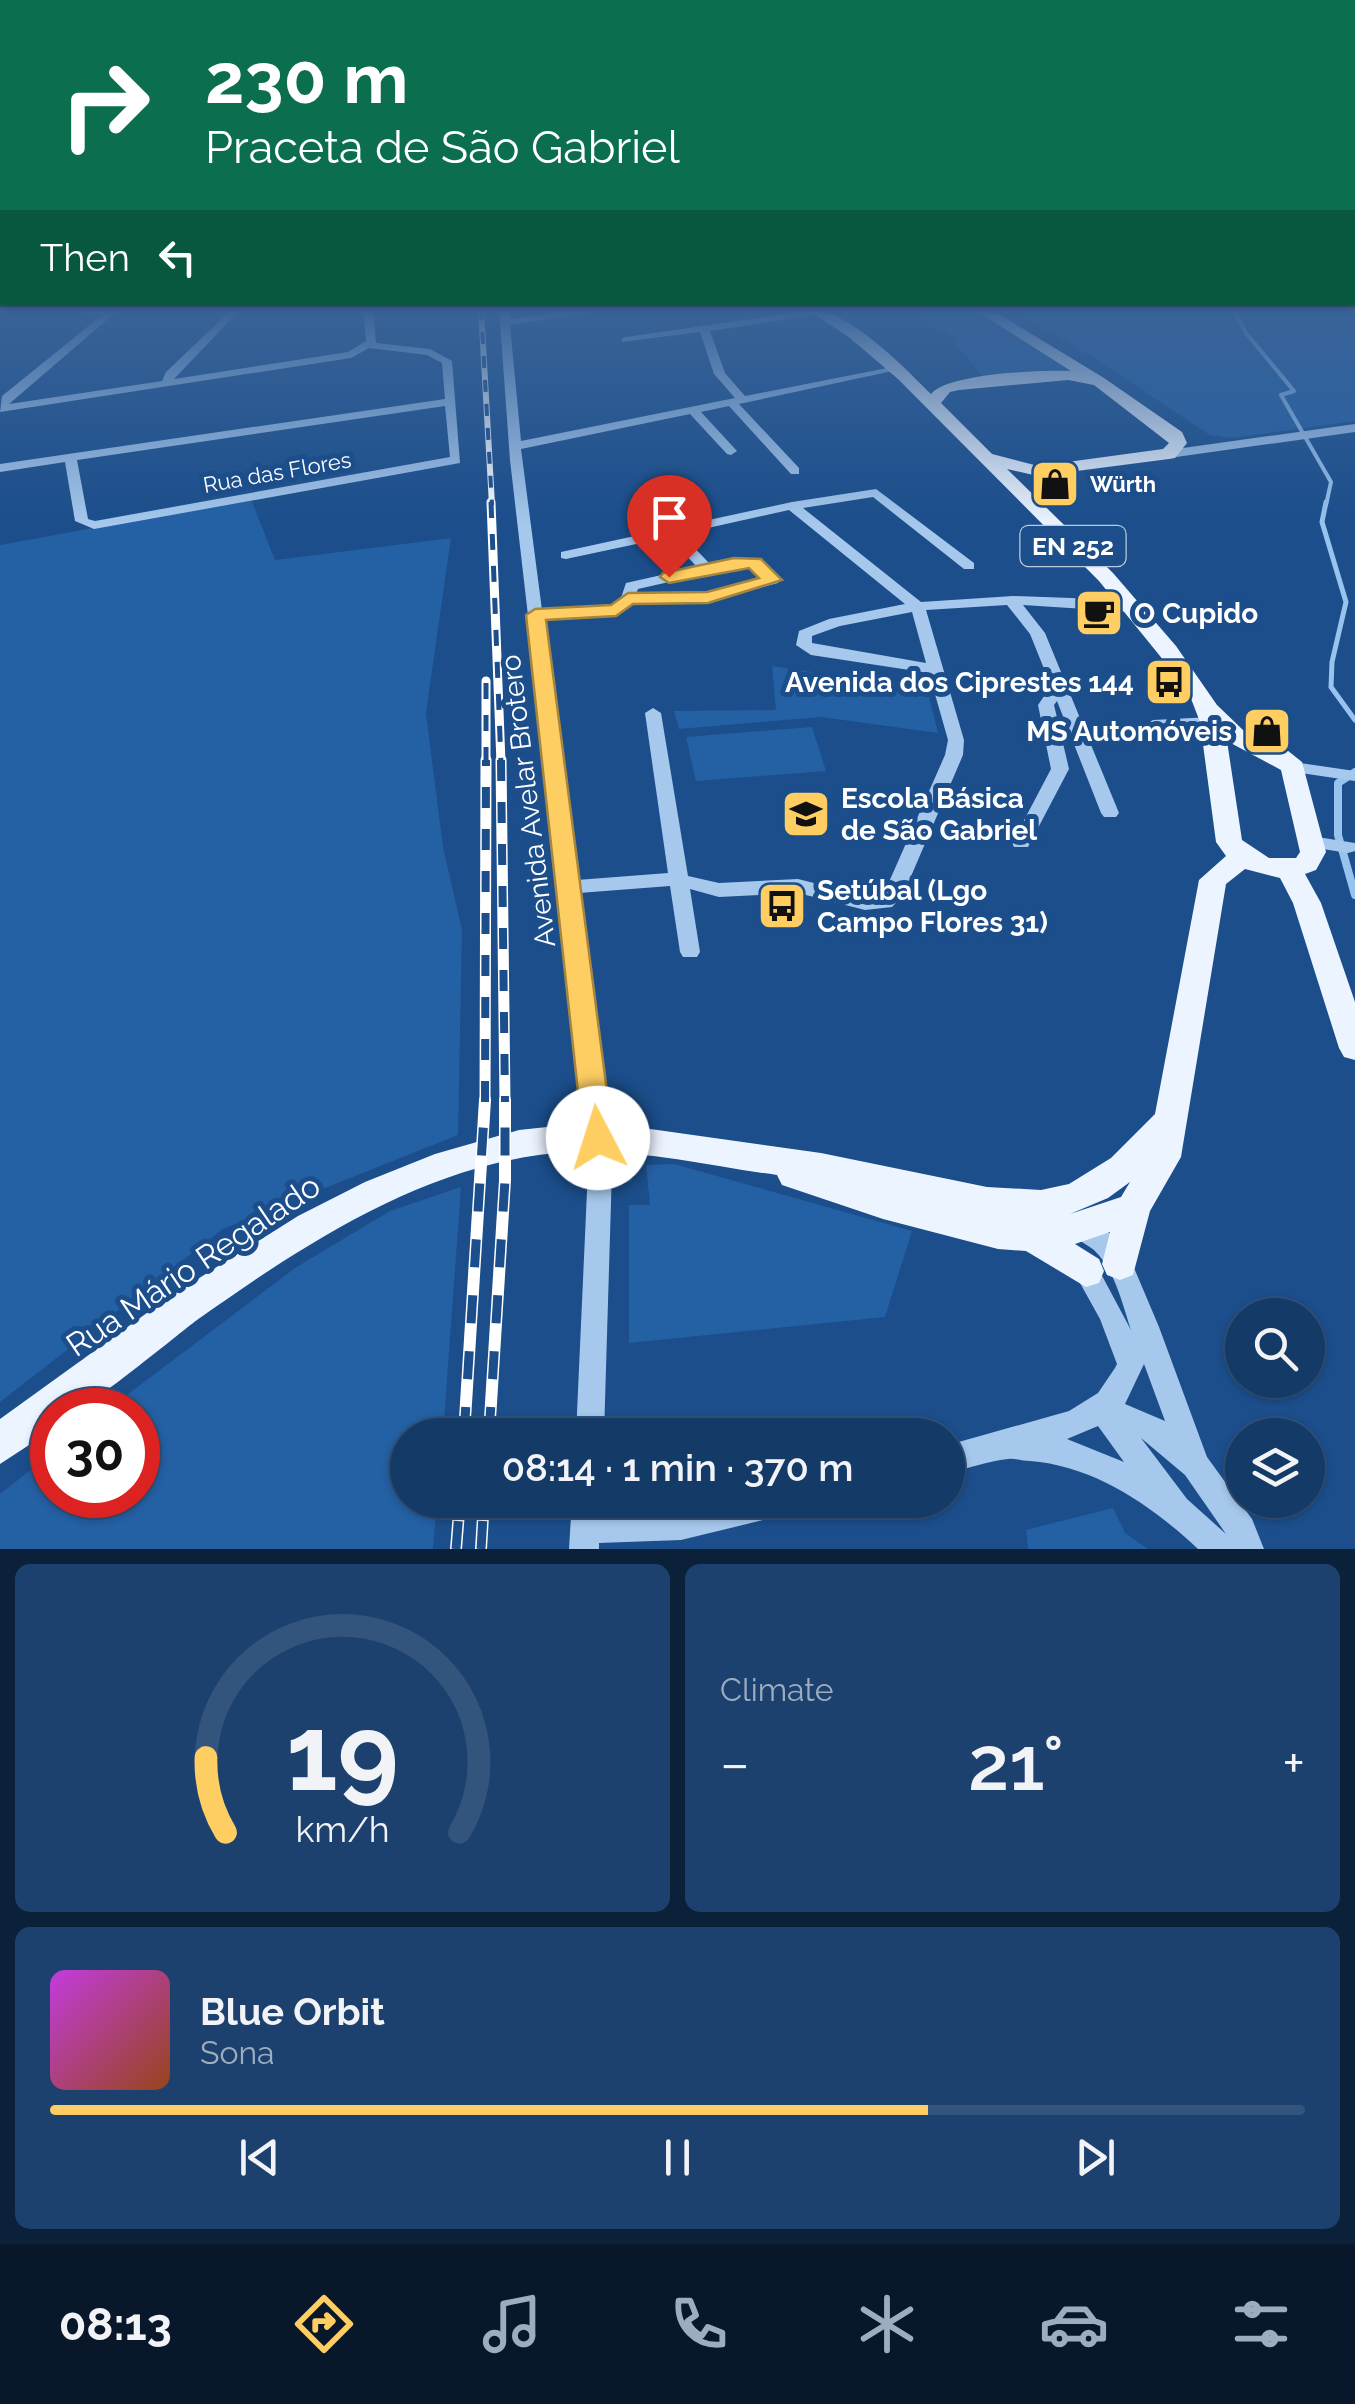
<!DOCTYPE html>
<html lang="en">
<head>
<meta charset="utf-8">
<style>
	:root { --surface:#143a68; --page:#1d416e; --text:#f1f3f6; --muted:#9dadc0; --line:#33547c; --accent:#fece62 }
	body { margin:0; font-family:Raleway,sans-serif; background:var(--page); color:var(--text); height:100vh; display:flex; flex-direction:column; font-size:38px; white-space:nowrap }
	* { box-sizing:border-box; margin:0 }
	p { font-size:32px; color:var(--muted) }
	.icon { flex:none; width:55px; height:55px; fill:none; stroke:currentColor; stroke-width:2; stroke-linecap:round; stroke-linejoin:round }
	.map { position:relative; height:1549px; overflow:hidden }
	.drawer { display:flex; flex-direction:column; gap:15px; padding:15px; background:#0b2039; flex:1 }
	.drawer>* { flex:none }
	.banner { position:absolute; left:0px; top:0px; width:1355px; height:305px; box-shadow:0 2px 8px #0004,0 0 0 2px var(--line); background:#0b6e4f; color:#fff; overflow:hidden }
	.tools { position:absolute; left:1225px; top:1298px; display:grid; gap:20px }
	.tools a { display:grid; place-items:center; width:100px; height:100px; border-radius:50%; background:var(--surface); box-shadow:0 2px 8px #0004,0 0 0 2px var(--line); font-size:50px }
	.speed { position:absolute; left:30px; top:1388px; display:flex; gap:20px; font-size:50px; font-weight:700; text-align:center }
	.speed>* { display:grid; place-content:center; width:130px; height:130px; border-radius:50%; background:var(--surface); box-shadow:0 2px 8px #0004,0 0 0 2px var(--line); line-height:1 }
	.speed .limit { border:15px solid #d22; background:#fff; color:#111 }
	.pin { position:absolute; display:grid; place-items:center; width:85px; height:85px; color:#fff; margin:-102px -42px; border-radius:50% 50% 50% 0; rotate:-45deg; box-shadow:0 0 10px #0007 }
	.pin .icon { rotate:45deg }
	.me { position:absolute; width:110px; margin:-55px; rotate:355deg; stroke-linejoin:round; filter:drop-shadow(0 0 8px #0008) }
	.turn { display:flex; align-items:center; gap:35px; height:210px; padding:0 40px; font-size:45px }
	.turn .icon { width:130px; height:130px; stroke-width:2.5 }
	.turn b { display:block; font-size:70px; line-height:85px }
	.then { display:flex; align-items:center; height:95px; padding:0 40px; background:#0003; gap:20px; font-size:38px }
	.big { font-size:75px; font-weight:600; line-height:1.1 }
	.drawer .card { flex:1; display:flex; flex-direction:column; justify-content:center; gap:15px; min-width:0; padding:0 35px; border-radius:15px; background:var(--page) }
	.drawer .dial { align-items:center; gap:0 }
	.dial svg { height:260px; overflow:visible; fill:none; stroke:var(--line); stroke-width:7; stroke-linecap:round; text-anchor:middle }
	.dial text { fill:var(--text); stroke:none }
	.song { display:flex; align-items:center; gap:30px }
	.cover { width:120px; height:120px; border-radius:15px; background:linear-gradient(135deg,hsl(290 70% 55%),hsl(20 70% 35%)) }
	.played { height:10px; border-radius:5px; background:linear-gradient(90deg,var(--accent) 70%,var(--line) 70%) }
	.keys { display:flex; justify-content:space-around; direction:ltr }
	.heat { display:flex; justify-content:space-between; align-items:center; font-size:55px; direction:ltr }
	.drawer .tiles { flex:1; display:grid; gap:15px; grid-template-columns:1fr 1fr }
	.card:last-child { grid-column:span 2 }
	.trip { position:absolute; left:390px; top:1418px; width:575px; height:100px; border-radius:50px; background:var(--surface); box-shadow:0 2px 8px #0004,0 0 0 2px var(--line); font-weight:600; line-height:100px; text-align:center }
	.dock { display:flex; height:160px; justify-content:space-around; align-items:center; background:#08172a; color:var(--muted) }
	.dock .icon { width:70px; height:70px }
	.dock .selected { color:var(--accent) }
	.dock b { font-size:45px; color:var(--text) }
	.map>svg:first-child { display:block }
	.green { fill:#2460a4 }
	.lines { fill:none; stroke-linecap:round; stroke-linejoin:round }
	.stream-far2 { stroke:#99c3ef; stroke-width:4 }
	.stream-far1 { stroke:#99c3ef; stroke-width:5 }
	.stream { stroke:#99c3ef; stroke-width:8 }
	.minor { fill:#a6c8ed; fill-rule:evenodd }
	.major { fill:#ecf4ff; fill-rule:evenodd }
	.rail-far3-casing { stroke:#fff; stroke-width:6 }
	.rail-far2-casing { stroke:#fff; stroke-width:9 }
	.rail-far1-casing { stroke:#fff; stroke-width:11 }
	.rail-casing { stroke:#fff; stroke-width:12 }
	.rail-far3 { stroke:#1b4e8b; stroke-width:4; stroke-dasharray:12; stroke-linecap:butt }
	.rail-far2 { stroke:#1b4e8b; stroke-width:5; stroke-dasharray:16; stroke-linecap:butt }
	.rail-far1 { stroke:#1b4e8b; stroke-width:8; stroke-dasharray:21; stroke-linecap:butt }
	.rail { stroke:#1b4e8b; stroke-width:9; stroke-dasharray:28; stroke-linecap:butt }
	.minor-bridge { stroke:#a6c8ed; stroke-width:26 }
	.route { fill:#fece62; stroke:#a58640; stroke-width:2.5 }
	.labels { text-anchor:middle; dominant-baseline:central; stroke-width:10; stroke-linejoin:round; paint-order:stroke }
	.far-street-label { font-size:22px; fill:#fff; stroke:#1b4e8b }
	.far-poi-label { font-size:22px; font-weight:bold; fill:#fff; stroke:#1b4e8b; text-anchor:start }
	.shield { fill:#1b4e8b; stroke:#bbcadc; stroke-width:2.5 }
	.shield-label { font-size:25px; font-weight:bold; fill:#fff }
	.poi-label { font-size:28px; font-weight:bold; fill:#fff; stroke:#1b4e8b; text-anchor:start }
	.street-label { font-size:28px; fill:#fff; stroke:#1b4e8b }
	.near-street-label { font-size:32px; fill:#fff; stroke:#1b4e8b }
</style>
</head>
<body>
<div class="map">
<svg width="1355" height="1549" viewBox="0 0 1355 1549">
	<rect width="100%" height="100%" fill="#1b4e8b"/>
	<g class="green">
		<path d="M910,308h62l110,67 -99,2 -35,-43z"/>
		<path d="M1008,308h347v113l-123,17 -22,-3 -119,-79z"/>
		<path d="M251,499l24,61 176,-22 -25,175 17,134 19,83 -4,205 -235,94 -223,173v-857z"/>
		<path d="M772,666l155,23 11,44 -117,-16 -142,12 -5,-18 102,-1z"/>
		<path d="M812,727l14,44 -130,10 -10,-44z"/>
		<path d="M674,1164l238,67 -27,86 -256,26v-138h21l-4,-40z"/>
		<path d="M461,1187l-18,248h-35v65h29l-4,49h-433v-55l52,-41v42h86v-85h-31l188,-142 95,-57z"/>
		<path d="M1113,1508l12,25 23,16h-120l-2,-19z"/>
	</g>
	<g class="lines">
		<path class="stream-far2" d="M1233,308l13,25 48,58 -13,4 50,87 -5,23"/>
		<path class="stream-far1" d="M1326,502l-4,20 24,80 -14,60 -1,25 24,33"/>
		<path class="stream" d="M1355,772l-17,11v52l17,60"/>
		<g class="minor">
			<path d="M0,308h11l-11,5z"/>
			<path d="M363,308h10l3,35 54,6 22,12 8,102 -366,66 -19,-8 -10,-59 -65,10v-8l445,-65 -3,-36 -15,-8 -58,-7 -18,10 -351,54 2,-16 100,-81 -17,-2v-4h26l5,3 -107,92 153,-23 4,-9 65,-62 5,3 -1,2 -61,64 174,-27 18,-11zM445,406l5,51 -355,64 -7,-2 -11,-59z"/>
			<path d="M499,308h10l1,11 81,-11h28l-109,17 11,116 214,-43 -21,-24 -14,-42 -78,10v-4l4,-1 192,-28 5,3 -1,2 -112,17 15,42 20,23 152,-30 5,3 -163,35 60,64v6h-8l-62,-68 -28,6 36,39 -6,4 -4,-1 -37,-40 -169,35 21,161 70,-4 9,-8 5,-15 71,-16 -28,-30 -103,22 -5,-1v-6l231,-50 84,-13 98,74v6h-10l-91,-72 -70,11 118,94 92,-6 86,3 33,5 7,4 -7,4 -109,-7 22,28 74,180 -3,4h-12l-3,-4 -44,-112 -3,4 15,64 -41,78h-14l-2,-4 39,-74 -13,-64 13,-19 -21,-52 -23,-29 -81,5 38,130 -1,15 -60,140 -11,12 -27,3 -67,-17 -79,4 -29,-8 10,63 -3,5h-14l-3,-5 -10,-66 -91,7 28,215 -3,7 -8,2 -8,-2 -3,-7 -75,-648zM789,510l116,94 -76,15 -30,12 -3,14 15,10 118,18 19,67 -3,15 -60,136 -5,5h-15l-67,-17 -79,4 -31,-7 -27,-163 -8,-5 -8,5 23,160 -91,7 -34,-261 73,-5 16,-11 75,-1 71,-19v-6c-28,-25 -33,-20 -68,-13l-29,-30zM735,567h15l13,11 -56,16h-71l2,-5zM912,612l14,51 -114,-20v-7l28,-10z"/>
			<path d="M1355,424v8l-186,26 -6,-4 6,-4z"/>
			<path d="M1212,717l6,1 2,4 -2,4 -65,4 -8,-5 8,-5z"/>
			<path d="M1293,762l62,9v10l-68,-10 -3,-4 3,-4z"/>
			<path d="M1311,836l44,7v8l-7,2 -44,-7 -2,-4z"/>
			<path d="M600,1159l8,3 4,7 -8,266h-28l12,-266 4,-7z"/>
			<path d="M1076,1214l35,20 18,22 30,71 48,130 45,62 12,30h-66c-46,-43 -103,-83 -168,-88 -7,0 -16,-3 -22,-2 -20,2 -41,10 -60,14v-28l121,-34 29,-18 17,-25 2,-4 -17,-45 -30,-54 4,-8 9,-3 9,3 39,73c-9,-27 -16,-60 -37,-80 -11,-9 -24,-12 -30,-25l3,-8zM1144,1364l21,57 -40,-17zM1098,1426l26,36 -57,-23zM1141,1438l44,37 41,59 -39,-35z"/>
			<path d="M572,1500h30l-1,14 80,-4 42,-10h76l-5,10 -10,5 -103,25 -82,3v6h-30z"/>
		</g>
		<path class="major" d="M805,308c42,0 97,57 126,86 18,-21 111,-24 140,-23l-99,-63h17l115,70 78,54 5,11 -12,15 -6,1 -131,17 -31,-7 106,104 63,73 41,59 26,25 44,20 15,12 24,90 -10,18 -11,4 16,29 34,99v58l-11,-3 -5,-9 -46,-145 -13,-25 -35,-9 -19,15 -45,273 -31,54 -17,64 -13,5 -13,-5 -5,-11 8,-32 -35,12 24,15 5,12 -5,12 -13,4 -60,-36 -28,-2 -115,-30 -101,-34 -5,-10c-67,-9 -135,-26 -204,-23 -138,6 -266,90 -376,168 -20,15 -107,87 -122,90 -7,1 -15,0 -23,0v20l-52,34v-45l169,-122 129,-81 67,-34 70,-28 84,-24 56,-6 54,2 192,27 166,34 54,3 28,-6 42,-26 44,-44 44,-234 27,-24 -10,-14 -16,-120 -10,-26 -30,-40 -61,-75 -201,-202 -48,-41zM1068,380l26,5 75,58 -6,6 -125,17 -46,-12 -51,-51 9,-11 9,-2zM1227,741l54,29 19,82 -4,6h-27l-27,-18zM1130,1182l-9,15 -51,17 38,-16z"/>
		<g class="rail-far3-casing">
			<path id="rail-far3" d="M481,308l11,197"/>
		</g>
		<g class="rail-far2-casing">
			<g id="rail-far2">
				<path d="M491,502l10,261"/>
				<path d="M486,763v-82"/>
			</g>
		</g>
		<g class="rail-far1-casing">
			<g id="rail-far1">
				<path d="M501,760l4,342"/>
				<path d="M485,1102l1,-342"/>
			</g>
		</g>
		<g class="rail-casing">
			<g id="rail">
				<path d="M464,1435l21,-335"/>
				<path d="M489,1435l16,-255v-80"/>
				<path d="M456,1549l4,-49"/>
				<path d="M481,1549l3,-49"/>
			</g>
		</g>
		<use href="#rail-far3" class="rail-far3"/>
		<use href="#rail-far2" class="rail-far2"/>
		<use href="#rail-far1" class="rail-far1"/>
		<use href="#rail" class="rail"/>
		<path class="minor-bridge" d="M596,1108l4,61"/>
	</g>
	<linearGradient id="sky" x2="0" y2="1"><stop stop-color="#0f2b4c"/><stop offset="0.59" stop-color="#396398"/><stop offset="1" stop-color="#396398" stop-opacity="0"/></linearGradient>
	<rect width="1355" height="525" fill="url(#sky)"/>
	<path class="route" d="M734,558l27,1 21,21 -74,23 -75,1 -17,12 -70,4 67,518 -4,9 -11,4 -11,-4 -4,-9 -57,-523 9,-6 76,-4 17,-12 79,-1 52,-14 -10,-10 -80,15 -9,-6 3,-4z"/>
	<defs>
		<g id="shop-square" transform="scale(2.5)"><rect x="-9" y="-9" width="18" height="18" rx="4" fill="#fece62" stroke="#1b4e8b"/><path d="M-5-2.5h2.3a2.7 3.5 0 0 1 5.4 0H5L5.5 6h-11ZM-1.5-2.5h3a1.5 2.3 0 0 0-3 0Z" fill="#111"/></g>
		<g id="cafe-square" transform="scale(2.5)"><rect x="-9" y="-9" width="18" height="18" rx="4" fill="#fece62" stroke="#1b4e8b"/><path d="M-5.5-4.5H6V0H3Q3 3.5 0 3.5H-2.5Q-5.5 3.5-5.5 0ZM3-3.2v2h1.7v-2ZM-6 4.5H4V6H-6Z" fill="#111"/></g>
		<g id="bus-square" transform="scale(2.5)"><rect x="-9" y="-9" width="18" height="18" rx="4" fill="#fece62" stroke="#1b4e8b"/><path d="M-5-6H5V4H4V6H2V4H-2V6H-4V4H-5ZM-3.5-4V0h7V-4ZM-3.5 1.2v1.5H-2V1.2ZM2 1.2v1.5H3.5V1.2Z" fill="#111"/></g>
		<g id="school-square" transform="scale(2.5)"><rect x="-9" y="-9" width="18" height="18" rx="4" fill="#fece62" stroke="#1b4e8b"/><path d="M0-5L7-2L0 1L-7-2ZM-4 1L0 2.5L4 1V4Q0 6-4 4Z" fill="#111"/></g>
	</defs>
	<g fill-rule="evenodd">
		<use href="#shop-square" x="1055" y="484"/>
		<use href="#cafe-square" x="1099" y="613"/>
		<use href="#bus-square" x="1169" y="682"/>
		<use href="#shop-square" x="1267" y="731"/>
		<use href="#school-square" x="806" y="814"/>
		<use href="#bus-square" x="782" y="906"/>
	</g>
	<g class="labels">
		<g class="far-street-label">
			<text transform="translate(277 472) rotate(-10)">Rua das Flores</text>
		</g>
		<g class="far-poi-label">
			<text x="1090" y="484">Würth</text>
		</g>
		<rect class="shield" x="1020.5" y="526" width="105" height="40" rx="8"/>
		<g class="shield-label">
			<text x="1073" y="546">EN 252</text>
		</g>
		<g class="poi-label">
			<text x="1134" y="613">O Cupido</text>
			<text x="1134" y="682" text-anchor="end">Avenida dos Ciprestes 144</text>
			<text x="1232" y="731" text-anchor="end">MS Automóveis</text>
			<text x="841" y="798">Escola Básica<tspan x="841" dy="32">de São Gabriel</tspan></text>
			<text x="817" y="890">Setúbal (Lgo<tspan x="817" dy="32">Campo Flores 31)</tspan></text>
		</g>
		<g class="street-label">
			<text transform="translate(528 801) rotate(-97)">Avenida Avelar Brotero</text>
		</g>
		<g class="near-street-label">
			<text transform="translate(193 1265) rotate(-34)">Rua Mário Regalado</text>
		</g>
	</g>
</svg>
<div class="tools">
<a><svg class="icon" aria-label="search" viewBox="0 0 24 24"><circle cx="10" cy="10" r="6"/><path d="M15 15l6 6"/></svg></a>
<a><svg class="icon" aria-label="layers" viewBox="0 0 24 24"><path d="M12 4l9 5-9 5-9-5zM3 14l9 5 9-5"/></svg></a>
</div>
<div class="speed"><div class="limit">30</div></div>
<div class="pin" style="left:669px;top:577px;background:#d93025"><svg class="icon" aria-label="arrive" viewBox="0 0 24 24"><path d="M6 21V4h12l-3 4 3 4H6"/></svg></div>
<svg class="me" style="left:598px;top:1138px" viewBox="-20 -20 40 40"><circle r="19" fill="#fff"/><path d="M0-13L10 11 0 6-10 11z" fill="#fece62"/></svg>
<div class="trip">08:14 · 1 min · 370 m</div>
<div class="banner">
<div class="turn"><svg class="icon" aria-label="right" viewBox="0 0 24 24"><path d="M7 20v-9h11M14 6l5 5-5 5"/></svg><div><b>230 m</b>Praceta de São Gabriel</div></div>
<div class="then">Then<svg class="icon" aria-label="left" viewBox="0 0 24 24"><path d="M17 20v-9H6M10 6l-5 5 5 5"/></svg></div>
</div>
</div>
<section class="drawer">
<div class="tiles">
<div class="card dial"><svg viewBox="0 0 100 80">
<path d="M14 69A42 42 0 1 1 86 69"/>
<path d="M14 69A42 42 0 0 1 8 46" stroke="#fece62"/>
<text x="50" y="56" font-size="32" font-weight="700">19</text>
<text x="50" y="72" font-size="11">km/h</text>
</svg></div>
<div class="card"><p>Climate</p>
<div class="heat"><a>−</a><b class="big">21°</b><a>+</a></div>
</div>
<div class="card">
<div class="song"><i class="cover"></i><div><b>Blue Orbit</b><p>Sona</p></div></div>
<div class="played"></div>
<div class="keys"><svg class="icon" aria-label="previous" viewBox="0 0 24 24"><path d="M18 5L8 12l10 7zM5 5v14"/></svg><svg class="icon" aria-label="pause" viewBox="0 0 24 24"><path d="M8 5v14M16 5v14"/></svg><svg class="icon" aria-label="next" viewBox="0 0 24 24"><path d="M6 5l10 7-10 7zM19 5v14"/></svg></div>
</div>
</div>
</section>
<nav class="dock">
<b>08:13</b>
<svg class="icon selected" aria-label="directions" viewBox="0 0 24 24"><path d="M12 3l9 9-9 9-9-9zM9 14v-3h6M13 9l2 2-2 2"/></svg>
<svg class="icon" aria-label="music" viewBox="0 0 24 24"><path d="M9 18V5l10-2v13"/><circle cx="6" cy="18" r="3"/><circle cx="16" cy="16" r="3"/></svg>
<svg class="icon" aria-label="phone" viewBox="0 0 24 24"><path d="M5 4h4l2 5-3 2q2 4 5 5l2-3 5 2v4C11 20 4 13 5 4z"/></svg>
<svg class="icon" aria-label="climate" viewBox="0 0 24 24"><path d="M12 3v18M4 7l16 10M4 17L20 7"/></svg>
<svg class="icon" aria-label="car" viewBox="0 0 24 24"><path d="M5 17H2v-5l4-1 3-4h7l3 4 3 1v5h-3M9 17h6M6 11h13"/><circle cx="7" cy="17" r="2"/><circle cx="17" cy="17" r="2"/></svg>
<svg class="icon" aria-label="filters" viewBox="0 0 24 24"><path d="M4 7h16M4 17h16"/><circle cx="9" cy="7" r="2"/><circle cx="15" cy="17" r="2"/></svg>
</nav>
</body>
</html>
